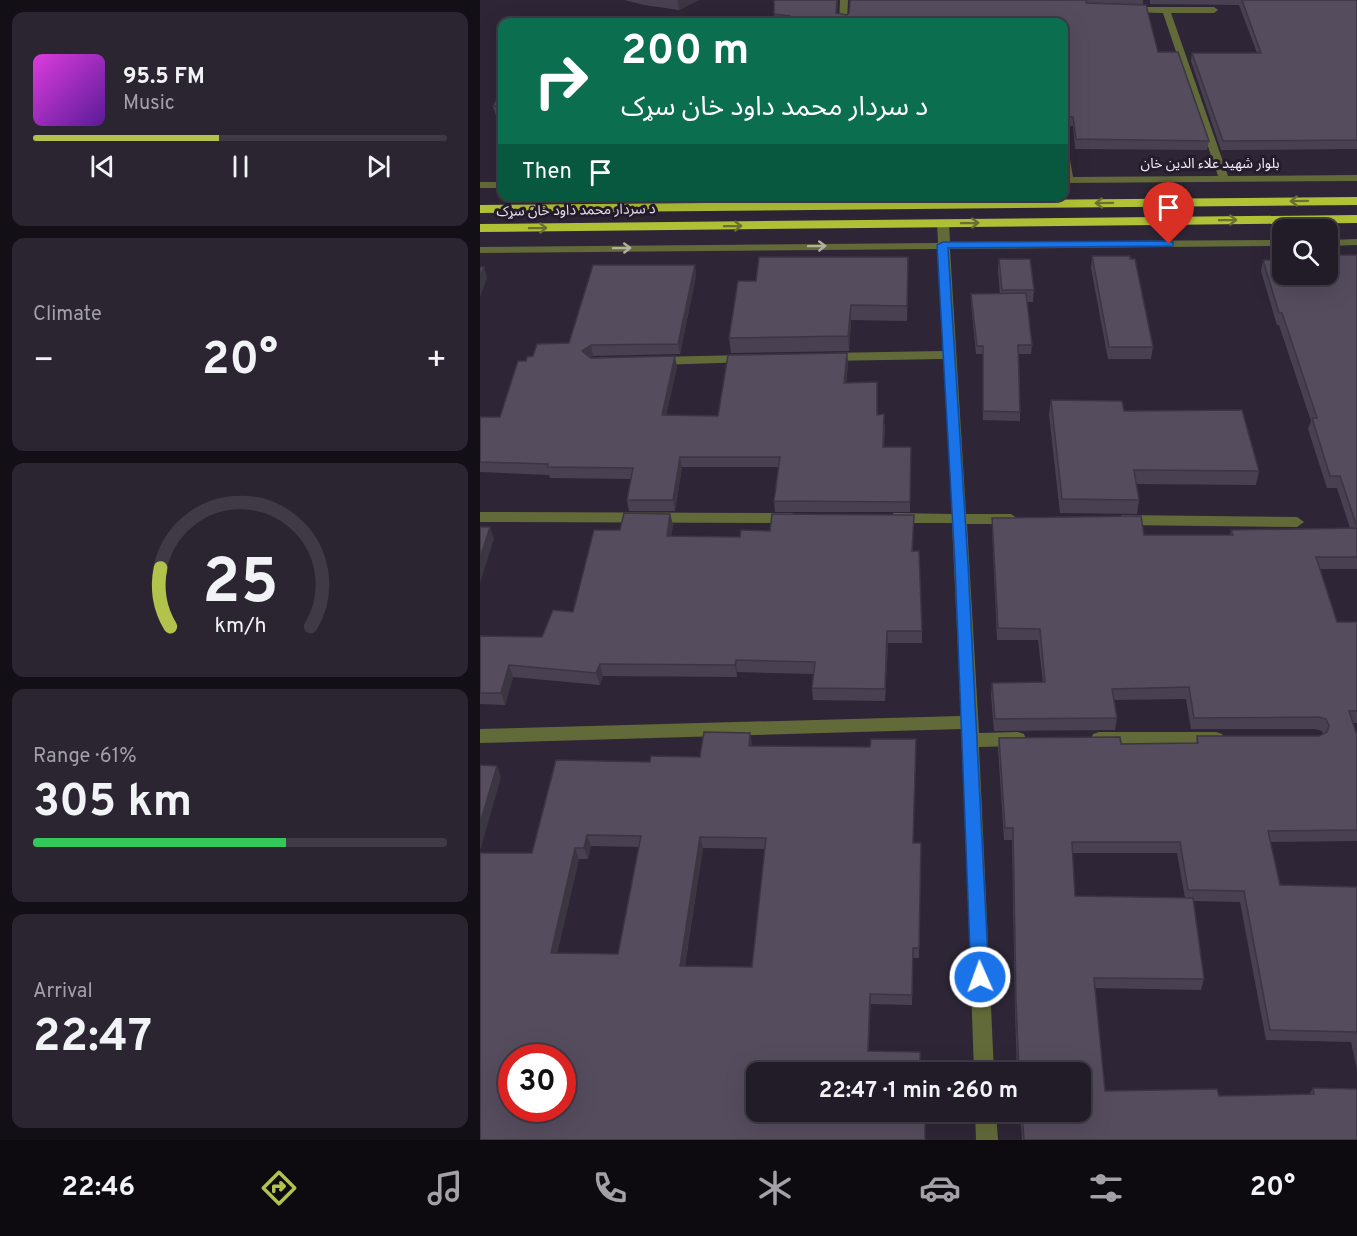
<!DOCTYPE html>
<html lang="en">
<head>
<meta charset="utf-8">
<style>
	:root { --surface:#221c28; --page:#2a2530; --text:#f1f3f6; --muted:#a2a1a8; --line:#3f3a45; --accent:#b2c34b }
	body { margin:0; font-family:Overpass,"Noto Sans Arabic",sans-serif; background:var(--page); color:var(--text); height:100vh; display:flex; flex-direction:column; font-size:22px; white-space:nowrap }
	* { box-sizing:border-box; margin:0 }
	p { font-size:20px; color:var(--muted) }
	.icon { flex:none; width:33px; height:33px; fill:none; stroke:currentColor; stroke-width:2; stroke-linecap:round; stroke-linejoin:round }
	.map { position:relative; flex:1; overflow:hidden }
	.panel { display:flex; flex-direction:column; gap:12px; padding:12px; background:#130f16; width:480px }
	.panel>* { flex:none }
	.hud { position:absolute; left:18px; top:18px; width:570px; height:183px; border-radius:12px; box-shadow:0 6px 24px #0002,0 0 0 2px var(--line); background:#0b6e4f; color:#fff; overflow:hidden }
	.buttons { position:absolute; left:792px; top:219px; display:grid; gap:12px }
	.buttons a { display:grid; place-items:center; width:66px; height:66px; border-radius:12px; background:var(--surface); box-shadow:0 6px 24px #0002,0 0 0 2px var(--line); font-size:30px }
	.speed { position:absolute; left:18px; top:1044px; display:flex; gap:12px; font-size:30px; font-weight:700; text-align:center }
	.speed>* { display:grid; place-content:center; width:78px; height:78px; border-radius:50%; background:var(--surface); box-shadow:0 6px 24px #0002,0 0 0 2px var(--line); line-height:1 }
	.speed .limit { border:9px solid #d22; background:#fff; color:#111 }
	.pin { position:absolute; display:grid; place-items:center; width:51px; height:51px; color:#fff; margin:-62px -26px; border-radius:50% 50% 50% 0; rotate:-45deg; box-shadow:0 0 6px #0007 }
	.pin .icon { rotate:45deg }
	.me { position:absolute; width:66px; margin:-33px; rotate:358deg; stroke-linejoin:round; filter:drop-shadow(0 0 4px #0008) }
	.turn { display:flex; align-items:center; gap:21px; height:126px; padding:0 24px; font-size:27px }
	.turn .icon { width:78px; height:78px; stroke-width:2.5 }
	.turn b { display:block; font-size:42px; line-height:51px }
	.then { display:flex; align-items:center; height:57px; padding:0 24px; background:#0003; gap:12px; font-size:22px }
	.big { font-size:45px; font-weight:700; line-height:1.1 }
	.panel .card { flex:1; display:flex; flex-direction:column; justify-content:center; gap:9px; min-width:0; padding:0 21px; border-radius:12px; background:var(--page) }
	.panel .dial { align-items:center; gap:0 }
	.dial svg { height:156px; overflow:visible; fill:none; stroke:var(--line); stroke-width:7; stroke-linecap:round; text-anchor:middle }
	.dial text { fill:var(--text); stroke:none }
	.song { display:flex; align-items:center; gap:18px }
	.cover { width:72px; height:72px; border-radius:9px; background:linear-gradient(135deg,hsl(300 70% 55%),hsl(270 70% 35%)) }
	.played { height:6px; border-radius:3px; background:linear-gradient(90deg,var(--accent) 45%,var(--line) 45%) }
	.keys { display:flex; justify-content:space-around; direction:ltr }
	.heat { display:flex; justify-content:space-between; align-items:center; font-size:33px; direction:ltr }
	.charge { height:9px; border-radius:4px; background:linear-gradient(90deg,#34c759 61%,var(--line) 0) }
	.trip { position:absolute; left:266px; top:1062px; width:345px; height:60px; border-radius:12px; background:var(--surface); box-shadow:0 6px 24px #0002,0 0 0 2px var(--line); font-weight:700; line-height:60px; text-align:center }
	.menu { display:flex; height:96px; justify-content:space-around; align-items:center; background:#0e0b10; color:var(--muted) }
	.menu .icon { width:42px; height:42px }
	.menu .on { color:var(--accent) }
	.menu b { font-size:27px; color:var(--text) }
	main { display:flex; flex:1; min-height:0 }
	.map>svg:first-child { display:block }
	.lines { fill:none; stroke-linecap:round; stroke-linejoin:round }
	.minor { fill:#636a39; fill-rule:evenodd }
	.highway { fill:#b1c237; fill-rule:evenodd }
	.wall { fill:#494151; fill-rule:evenodd }
	.shaded-wall { fill:#3c3542 }
	.building { fill:#554c5e; stroke:#3c3542; stroke-width:1.5; fill-rule:evenodd }
	.oneway { stroke:#6b6f32 }
	.oneway2 { stroke:#b1b1a1 }
	.route { fill:#1a73e8; stroke:#114b97; stroke-width:1.5 }
	.labels { text-anchor:middle; dominant-baseline:central; stroke-width:6; stroke-linejoin:round; paint-order:stroke }
	.far-street-label { font-size:14px; fill:#f0ebf6; stroke:#251c2c }
</style>
</head>
<body>
<main>
<section class="panel">
<div class="card">
<div class="song"><i class="cover"></i><div><b>95.5 FM</b><p>Music</p></div></div>
<div class="played"></div>
<div class="keys"><svg class="icon" aria-label="previous" viewBox="0 0 24 24"><path d="M18 5L8 12l10 7zM5 5v14"/></svg><svg class="icon" aria-label="pause" viewBox="0 0 24 24"><path d="M8 5v14M16 5v14"/></svg><svg class="icon" aria-label="next" viewBox="0 0 24 24"><path d="M6 5l10 7-10 7zM19 5v14"/></svg></div>
</div>
<div class="card"><p>Climate</p>
<div class="heat"><a>−</a><b class="big">20°</b><a>+</a></div>
</div>
<div class="card dial"><svg viewBox="0 0 100 80">
<path d="M14 69A42 42 0 1 1 86 69"/>
<path d="M14 69A42 42 0 0 1 9 39" stroke="#b2c34b"/>
<text x="50" y="56" font-size="32" font-weight="700">25</text>
<text x="50" y="72" font-size="11">km/h</text>
</svg></div>
<div class="card"><p>Range · 61%</p><b class="big">305 km</b><div class="charge"></div></div>
<div class="card"><p>Arrival</p><b class="big">22:47</b></div>
</section>
<div class="map">
<svg width="877" height="1140" viewBox="0 0 877 1140">
	<rect width="100%" height="100%" fill="#2e2636"/>
	<g class="lines">
		<g class="minor">
			<path d="M360,0h8l-1,22h-8z"/>
			<path d="M647,7h87l4,3 -4,3h-43l57,163 129,-1v6l-293,2v-32l5,3 4,23 145,-1 -55,-163 -39,-1v-4z"/>
			<rect x="0" y="182" width="22" height="6"/>
			<path d="M463,220l6,3 1,19 332,-2v6l-332,3 16,265h45l7,5 -7,5h-44l12,209 39,-1 6,2 2,5 -2,5 -6,2 -39,1 15,325h-20l-12,-343 -482,14v-14l481,-13 -9,-193h-58l-7,-5 7,-5 58,1 -8,-155 -117,2 -6,-4 6,-4 117,-2 -5,-102 -459,4v-6l458,-4 -1,-20z"/>
			<path d="M877,239v6l-29,1v-6z"/>
			<path d="M266,355l6,4 -2,3 -94,3 -6,-4 6,-4z"/>
			<path d="M0,512l312,1 7,5 -7,5 -312,-1z"/>
			<path d="M642,515l175,2 7,5 -7,5 -175,-2 -7,-5z"/>
			<path d="M619,732h117l6,2 2,5 -2,5 -6,2h-117l-6,-2 -2,-5 2,-5z"/>
			<path d="M495,1112h21l2,28h-22z"/>
		</g>
		<g class="highway">
			<path d="M877,197v8l-877,8v-8z"/>
			<path d="M877,215v8l-877,9v-8z"/>
		</g>
	</g>
	<g class="wall">
		<path d="M144,0h75l-20,10 -35,-5z"/>
		<path d="M358,0l-1,13 10,2 2,-2 1,-13h293v5l15,47 51,89 -2,9 -132,-1 -2,-23h-8v-2h-1v-102h-289l-1,-8z"/>
		<path d="M670,0h207v149l-136,1 -30,-89 1,-8h65l-18,-48 -89,-1z"/>
		<path d="M22,90v26h-6l-3,-10z"/>
		<path d="M877,255v314h-37l17,53h20v101h-4l4,12v106l-87,1 10,43 77,2v183l-6,-28 -85,-2 -26,-138 -47,-1 11,78 -3,11 -106,-2 10,103 114,5 90,-1 4,-7 44,52h-335l-2,-28h60v-40h-63l-2,-61 -3,-171h-8l-6,-91 1,-11 122,6 75,-1 1,-7h122l4,-2 -1,-3 -7,-2h-124l-5,-30 -72,1 3,18 -2,12 -121,1 -3,-36 1,-12 51,-1 -5,-42h-41l-5,-110v-12l152,17h86l1,-5 119,-2 -13,-40h-10l-19,-59 3,-8 -32,-96h-2l-16,-54 2,-11h19zM592,853h105l8,45 -110,-2z"/>
		<path d="M612,256l38,3 23,88 -2,12h-43l-17,-91z"/>
		<path d="M519,259l35,31 -1,12h-6l5,43 -1,9h-12l1,58v9l-37,-1v-66h-7l-5,-51v-9h29l-2,-24z"/>
		<path d="M215,265l1,11 -16,78 -87,2 -3,2 87,9 -11,48 52,1 129,-63 1,10 -2,20 31,32 8,10 -1,22h27l-1,65h-135l-1,-11 5,-34h-97l-7,44h-46l-2,-11 4,-21 -81,-1 -1,-3 -69,-3v-55h20l26,-56 7,-5 36,-13z"/>
		<path d="M428,272l-1,49 -56,-1 -2,31 -118,2 -2,-15 27,-57z"/>
		<path d="M571,400l73,11 135,60 -3,14 -120,-1 3,16 -2,14 -77,-1 -11,-99z"/>
		<path d="M190,514l3,11 -2,11 69,1 30,-6 144,-16 -1,36 9,80v12h-34l-3,58 -72,-1 -1,-12 1,-14 -76,-2v5l-134,-1 -3,9 -87,-8 -8,28 -25,-1v-68l62,1 31,-25 47,-82z"/>
		<path d="M270,733l2,13 161,97h8l-2,115h-6l-1,47 -41,-1 -115,68 -276,68 52,-287 118,-91 50,-5zM111,846l48,1 -21,107 -61,-1 22,-94h9zM223,848l62,1 -13,118 -67,-1z"/>
	</g>
	<g class="shaded-wall">
		<path d="M198,0h21l-20,10z"/>
		<path d="M215,265l1,11 -16,78 -2,-10z"/>
		<path d="M4,267l3,11 -7,19v-20z"/>
		<path d="M371,305v15l-2,31 -1,-15z"/>
		<path d="M111,345l2,11 -8,5 -3,-10z"/>
		<path d="M367,353l1,10 -3,30 -1,-10z"/>
		<path d="M195,356l2,11 -13,58 -2,-10z"/>
		<path d="M200,457l2,10 -7,44 -2,-11z"/>
		<path d="M190,514l3,11 -4,23 -2,-12z"/>
		<path d="M10,527l4,12 -14,44v-25z"/>
		<path d="M407,631l1,12 -3,58v-12z"/>
		<path d="M256,660l1,12v5l-2,-12z"/>
		<path d="M120,664l3,12 -3,9 -4,-12z"/>
		<path d="M29,665l4,12 -8,28 -4,-12z"/>
		<path d="M270,733l2,11 -2,13 -1,-11z"/>
		<path d="M17,766l4,11 -21,74v-28z"/>
		<path d="M107,835l4,11 -3,13 -4,-11z"/>
		<path d="M220,837l3,11 -20,128 -3,-10z"/>
		<path d="M95,848l4,11 -24,104 -4,-10z"/>
		<path d="M390,994l1,10 -3,56v-9z"/>
	</g>
	<g class="building">
		<path d="M294,0h63l-1,13 11,2 2,-2 1,-13h237l-1,3 60,2 12,47h20l31,89 -133,-2 -3,-22h-7v-3h-2v-92h-274v-6l-16,-2z"/>
		<path d="M762,0h115v140l-134,1 -31,-88h69z"/>
		<path d="M22,90v16h-9z"/>
		<path d="M848,255h29v272l-17,-51h-10l-18,-58h5l-35,-105h-3l-16,-53h19v14h46z"/>
		<path d="M612,256h38v3h5l18,88h-44z"/>
		<path d="M279,257h149l-1,49 -56,-1 -3,31 -119,2 9,-57h18z"/>
		<path d="M519,259h31l4,31h-32z"/>
		<path d="M113,265h102l-17,79 -87,1 -9,6 9,7 84,-2 -13,59 56,1 10,-61 119,-2 -3,30 33,-1v33l7,-1 -1,33h28l-1,55 -136,-1 6,-44h-100l-7,43h-46l6,-32 -86,-1 1,-3 -68,-2v-45h20l18,-56h8l1,-4 6,-1 4,-12 32,-1z"/>
		<path d="M0,267h4l-4,10z"/>
		<path d="M546,293l6,52h-14l2,67 -37,-1v-65h-6l-6,-52z"/>
		<path d="M571,400l71,1 2,10 118,-1 17,61 -125,-1 5,30 -77,-1z"/>
		<path d="M144,513l46,1 -3,22 73,1 1,-7 29,1 2,-17 142,1 -2,36h7l3,80h-35l-2,58 -73,-1 3,-26 -79,-2 -1,5 -135,-1 -4,9 -87,-8 -8,28h-21v-57l62,1 11,-27 20,2 21,-82h26z"/>
		<path d="M661,516l3,19h89l-2,-5 126,-2v29h-41l21,65h20v89h-8l8,24v95l-89,1 12,54 77,2v147l-1,-2 -86,-2 -26,-139 -56,-1 -8,-48h-108l3,54 118,2 11,81 -110,-1 11,113 112,-2 2,7 95,-2 -1,-6 44,1v51h-333l-2,-28h58v-40h-61l-3,-71 -3,-173h-8l-6,-90 121,-1 1,7 77,-1 -1,-7h122l8,-4 2,-6 -3,-7 -7,-2 -125,1 -5,-31 -77,2 5,29 -122,1 -3,-36 53,-1 -5,-53 -42,-1 -6,-110z"/>
		<path d="M0,527h10l-10,31z"/>
		<path d="M224,732l46,1 -1,13 121,1 1,-8h45l-3,104h8l-2,105h-6l-1,47 -42,-1 -2,57 52,1v20h-164v40h169v28h-445v-287h52l24,-93 94,2 1,-6 49,1zM107,835l54,1 -23,118 -67,-1 24,-105h9zM220,837l66,1 -14,129 -72,-1zM32,1058h50v50h-50z"/>
		<path d="M0,765l17,1 -17,57z"/>
	</g>
	<defs><path id="oneway-shaft" d="M-6 0H5M1.5-3L5.5 0L1.5 3" fill="none" stroke-width="1.6" stroke-linecap="round" stroke-linejoin="round" transform="scale(1.5)"/></defs>
	<g class="oneway">
		<use href="#oneway-shaft" transform="translate(819 201) rotate(179)"/>
		<use href="#oneway-shaft" transform="translate(624 203) rotate(179)"/>
		<use href="#oneway-shaft" transform="translate(748 220) rotate(-1)"/>
		<use href="#oneway-shaft" transform="translate(490 223) rotate(-1)"/>
		<use href="#oneway-shaft" transform="translate(253 226) rotate(-1)"/>
		<use href="#oneway-shaft" transform="translate(58 228) rotate(-1)"/>
	</g>
	<g class="oneway2">
		<use href="#oneway-shaft" transform="translate(337 246) rotate(-1)"/>
		<use href="#oneway-shaft" transform="translate(142 248) rotate(-1)"/>
	</g>
	<path class="route" d="M689,241l4,1v4l-225,2 20,316 21,413 -3,6 -6,3 -6,-3 -3,-6 -16,-413 -18,-319 6,-3z"/>
	<g class="labels">
		<g class="far-street-label">
			<text x="730" y="164">بلوار شهید علاء الدین خان</text>
			<text transform="translate(96 211) rotate(-1)">د سردار محمد داود خان سړک</text>
		</g>
	</g>
</svg>
<div class="buttons">
<a><svg class="icon" aria-label="search" viewBox="0 0 24 24"><circle cx="10" cy="10" r="6"/><path d="M15 15l6 6"/></svg></a>
</div>
<div class="speed"><div class="limit">30</div></div>
<div class="pin" style="left:689px;top:244px;background:#d93025"><svg class="icon" aria-label="arrive" viewBox="0 0 24 24"><path d="M6 21V4h12l-3 4 3 4H6"/></svg></div>
<svg class="me" style="left:500px;top:977px" viewBox="-20 -20 40 40"><circle r="17" fill="#1a73e8" stroke="#fff" stroke-width="3"/><path d="M0-11L8 9 0 5-8 9z" fill="#fff"/></svg>
<div class="trip">22:47 · 1 min · 260 m</div>
<div class="hud">
<div class="turn"><svg class="icon" aria-label="right" viewBox="0 0 24 24"><path d="M7 20v-9h11M14 6l5 5-5 5"/></svg><div><b>200 m</b>د سردار محمد داود خان سړک</div></div>
<div class="then">Then<svg class="icon" aria-label="arrive" viewBox="0 0 24 24"><path d="M6 21V4h12l-3 4 3 4H6"/></svg></div>
</div>
</div>
</main>
<nav class="menu">
<b>22:46</b>
<svg class="icon on" aria-label="directions" viewBox="0 0 24 24"><path d="M12 3l9 9-9 9-9-9zM9 14v-3h6M13 9l2 2-2 2"/></svg>
<svg class="icon" aria-label="music" viewBox="0 0 24 24"><path d="M9 18V5l10-2v13"/><circle cx="6" cy="18" r="3"/><circle cx="16" cy="16" r="3"/></svg>
<svg class="icon" aria-label="phone" viewBox="0 0 24 24"><path d="M5 4h4l2 5-3 2q2 4 5 5l2-3 5 2v4C11 20 4 13 5 4z"/></svg>
<svg class="icon" aria-label="climate" viewBox="0 0 24 24"><path d="M12 3v18M4 7l16 10M4 17L20 7"/></svg>
<svg class="icon" aria-label="car" viewBox="0 0 24 24"><path d="M5 17H2v-5l4-1 3-4h7l3 4 3 1v5h-3M9 17h6M6 11h13"/><circle cx="7" cy="17" r="2"/><circle cx="17" cy="17" r="2"/></svg>
<svg class="icon" aria-label="filters" viewBox="0 0 24 24"><path d="M4 7h16M4 17h16"/><circle cx="9" cy="7" r="2"/><circle cx="15" cy="17" r="2"/></svg>
<b>20°</b>
</nav>
</body>
</html>
